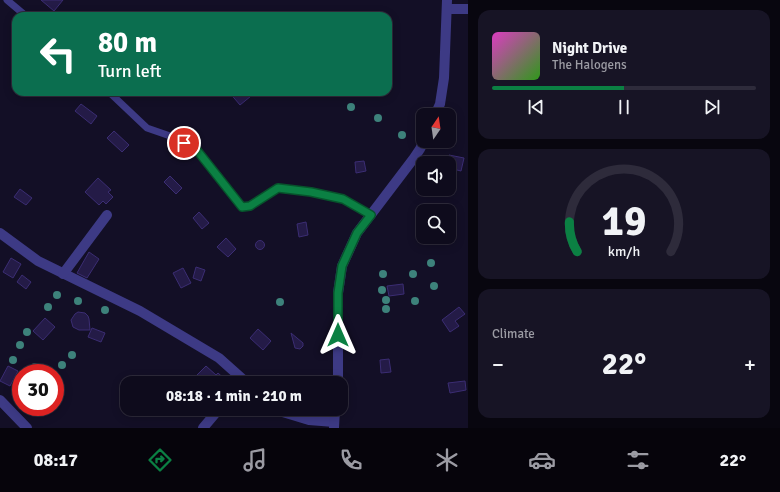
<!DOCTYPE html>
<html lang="en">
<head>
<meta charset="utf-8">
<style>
	:root { --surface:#0e0b1c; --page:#171425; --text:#f1f3f6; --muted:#9b9ba3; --line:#2e2b3b; --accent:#0b8043 }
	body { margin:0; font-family:Signika,sans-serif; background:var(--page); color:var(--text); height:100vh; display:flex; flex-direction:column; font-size:15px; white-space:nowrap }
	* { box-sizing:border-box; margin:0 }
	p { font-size:13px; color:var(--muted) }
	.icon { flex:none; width:22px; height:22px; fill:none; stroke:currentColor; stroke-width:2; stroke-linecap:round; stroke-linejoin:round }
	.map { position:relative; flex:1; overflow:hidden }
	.panel { display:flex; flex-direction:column; gap:10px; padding:10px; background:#08060f; width:312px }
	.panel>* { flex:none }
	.hud { position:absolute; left:12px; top:12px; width:380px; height:84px; border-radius:12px; box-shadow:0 2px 10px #0003,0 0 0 1px var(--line); background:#0b6e4f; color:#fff; overflow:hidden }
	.needle { width:26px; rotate:13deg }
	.fabs { position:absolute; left:416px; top:108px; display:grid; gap:8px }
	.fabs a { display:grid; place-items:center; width:40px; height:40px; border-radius:8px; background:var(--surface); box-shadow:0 2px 10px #0003,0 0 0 1px var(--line); font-size:20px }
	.speed { position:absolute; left:12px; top:364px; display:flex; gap:8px; font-size:20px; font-weight:700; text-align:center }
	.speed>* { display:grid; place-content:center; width:52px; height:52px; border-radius:50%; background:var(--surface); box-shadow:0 2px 10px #0003,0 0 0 1px var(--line); line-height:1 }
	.speed .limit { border:6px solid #d22; background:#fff; color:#111 }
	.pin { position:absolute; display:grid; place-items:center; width:34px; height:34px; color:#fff; margin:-17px; border:2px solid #fff; border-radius:50%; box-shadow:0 1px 4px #0007 }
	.me { position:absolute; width:44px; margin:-22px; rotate:0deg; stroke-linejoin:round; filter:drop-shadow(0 0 3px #0008) }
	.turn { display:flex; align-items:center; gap:14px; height:84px; padding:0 20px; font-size:18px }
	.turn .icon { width:52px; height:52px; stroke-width:2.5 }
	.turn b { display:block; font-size:28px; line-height:34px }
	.big { font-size:30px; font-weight:700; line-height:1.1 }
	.panel .card { flex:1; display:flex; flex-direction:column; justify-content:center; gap:6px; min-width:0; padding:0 14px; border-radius:12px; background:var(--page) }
	.panel .dial { align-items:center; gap:0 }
	.dial svg { height:104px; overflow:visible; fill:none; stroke:var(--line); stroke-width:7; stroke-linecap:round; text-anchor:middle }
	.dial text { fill:var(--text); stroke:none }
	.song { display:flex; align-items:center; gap:12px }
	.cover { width:48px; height:48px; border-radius:6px; background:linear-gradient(135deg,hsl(310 70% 55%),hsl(110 70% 35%)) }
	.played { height:4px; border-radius:2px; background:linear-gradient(90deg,var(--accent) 50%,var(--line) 50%) }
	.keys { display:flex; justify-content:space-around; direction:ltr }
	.heat { display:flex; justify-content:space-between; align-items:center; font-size:22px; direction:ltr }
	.trip { position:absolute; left:120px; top:376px; width:228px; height:40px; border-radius:12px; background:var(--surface); box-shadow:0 2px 10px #0003,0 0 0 1px var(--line); font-weight:700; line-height:40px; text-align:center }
	.tab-bar { display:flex; height:64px; justify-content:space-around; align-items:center; background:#06040b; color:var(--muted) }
	.tab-bar .icon { width:28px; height:28px }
	.tab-bar .active { color:var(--accent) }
	.tab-bar b { font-size:18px; color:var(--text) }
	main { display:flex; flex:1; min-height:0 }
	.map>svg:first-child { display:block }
	.building { fill:#241b47; stroke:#3b2d73 }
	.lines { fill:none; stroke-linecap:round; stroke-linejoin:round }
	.lane { stroke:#3d3a85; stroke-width:7 }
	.street { stroke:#3d3a85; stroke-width:10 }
	.tree { fill:#3d827b }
	.route-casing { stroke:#07532c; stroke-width:10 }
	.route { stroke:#0b8043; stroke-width:7 }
</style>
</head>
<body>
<main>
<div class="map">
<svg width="468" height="428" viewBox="0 0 468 428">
	<rect width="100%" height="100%" fill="#130f26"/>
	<g class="building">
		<path d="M41,0h22l-9,11z"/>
		<path d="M229,92h27l-16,13z"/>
		<path d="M81,104l16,12 -6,8 -16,-13z"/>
		<path d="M114,131l15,14 -7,7 -15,-14z"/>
		<path d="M449,155l15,3 -3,13 -12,-3z"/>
		<path d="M364,161l2,10 -10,2 -1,-11z"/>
		<path d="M170,176l12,12 -6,6 -12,-12z"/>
		<path d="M98,178l13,12 -3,2 5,5 -7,7 -3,-3 -4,4 -14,-13z"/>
		<path d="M20,189l12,9 -6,7 -12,-8z"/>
		<path d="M199,212l10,11 -7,6 -9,-11z"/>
		<path d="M306,222l2,13 -9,2 -2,-13z"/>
		<path d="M226,238l10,11 -8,8 -11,-10z"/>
		<circle cx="260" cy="245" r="4.5"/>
		<path d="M89,252l10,7 -12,19 -10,-5z"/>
		<path d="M11,258l10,6 -8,14 -10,-6z"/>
		<path d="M196,267l9,3 -4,11 -8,-3z"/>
		<path d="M183,268l8,15 -10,5 -8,-15z"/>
		<path d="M22,275l9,7 -5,7 -9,-7z"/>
		<path d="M403,284l1,10 -15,2 -2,-10z"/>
		<path d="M459,307l6,7 -10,7 4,5 -9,6 -8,-12z"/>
		<path d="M78,312l7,1 3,3 1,3 1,11h-11l-6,-3 -2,-7 4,-6z"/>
		<path d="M45,318l10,9 -12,13 -10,-9z"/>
		<path d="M92,328l13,5 -4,9 -13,-5z"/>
		<path d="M258,329l13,12 -8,9 -13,-12z"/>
		<path d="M291,333l12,10v3l-3,3 -5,-1z"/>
		<path d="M389,359l2,13 -10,1 -1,-13z"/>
		<path d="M8,366l10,5 -8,15 -10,-5z"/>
		<path d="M206,366l10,9 2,-2 11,10h-25l-8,-7z"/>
		<path d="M465,381l1,9 -16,3 -2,-10z"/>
	</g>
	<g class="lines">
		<g class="lane">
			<path d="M7,0l19,16"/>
			<path d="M109,92l38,36 26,9 23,12 46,58 8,-1 28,-18 33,4 32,7 28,16"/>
		</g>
		<g class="street">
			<path d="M447,9h21"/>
			<path d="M435,115l5,-11 4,-26 3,-78"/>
			<path d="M0,233l38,28 102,50 79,47 28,25"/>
			<path d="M63,274l44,-59"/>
			<path d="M338,383v-90l4,-27 15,-33 57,-75 6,-9 4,-8"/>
			<path d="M0,400l27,28"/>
			<path d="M275,409l1,1 33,10 25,2"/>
			<path d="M203,428l16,-19"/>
			<path d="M334,428l1,-19"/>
		</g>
	</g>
	<g class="tree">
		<circle cx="351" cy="107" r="4"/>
		<circle cx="378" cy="118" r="4"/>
		<circle cx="402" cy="135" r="4"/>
		<circle cx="431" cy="263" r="4"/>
		<circle cx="383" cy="274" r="4"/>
		<circle cx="413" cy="274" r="4"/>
		<circle cx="434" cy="286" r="4"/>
		<circle cx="382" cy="290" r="4"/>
		<circle cx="57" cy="295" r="4"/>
		<circle cx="386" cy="300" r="4"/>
		<circle cx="78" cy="301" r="4"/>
		<circle cx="415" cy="301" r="4"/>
		<circle cx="280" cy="302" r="4"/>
		<circle cx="48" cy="307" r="4"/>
		<circle cx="386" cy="309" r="4"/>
		<circle cx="105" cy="310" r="4"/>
		<circle cx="27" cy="332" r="4"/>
		<circle cx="20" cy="345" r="4"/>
		<circle cx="72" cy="355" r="4"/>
		<circle cx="13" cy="360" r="4"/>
		<circle cx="62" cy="365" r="4"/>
		<circle cx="35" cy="367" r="4"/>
	</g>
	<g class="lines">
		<g class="route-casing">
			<path id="route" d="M184,143l12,6 46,58 8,-1 28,-18 33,4 32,7 28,16 -14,18 -15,33 -4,27v42"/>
		</g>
		<use href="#route" class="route"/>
	</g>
</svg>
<div class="fabs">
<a><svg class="needle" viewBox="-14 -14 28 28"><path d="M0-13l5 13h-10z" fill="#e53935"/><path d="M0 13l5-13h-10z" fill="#9b9ba3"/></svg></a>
<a><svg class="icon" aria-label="sound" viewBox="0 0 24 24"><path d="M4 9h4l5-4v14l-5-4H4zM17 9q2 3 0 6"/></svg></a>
<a><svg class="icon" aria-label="search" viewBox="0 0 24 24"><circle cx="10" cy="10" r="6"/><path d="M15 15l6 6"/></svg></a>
</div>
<div class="speed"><div class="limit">30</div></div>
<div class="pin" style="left:184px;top:143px;background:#d93025"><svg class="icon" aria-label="arrive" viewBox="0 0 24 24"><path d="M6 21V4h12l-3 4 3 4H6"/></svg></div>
<svg class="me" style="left:338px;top:335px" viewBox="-20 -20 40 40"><path d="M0-17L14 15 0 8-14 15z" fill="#0b8043" stroke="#fff" stroke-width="4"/></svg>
<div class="trip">08:18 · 1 min · 210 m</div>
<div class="hud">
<div class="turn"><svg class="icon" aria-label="left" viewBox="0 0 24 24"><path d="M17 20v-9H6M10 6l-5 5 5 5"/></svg><div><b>80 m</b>Turn left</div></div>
</div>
</div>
<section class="panel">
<div class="card">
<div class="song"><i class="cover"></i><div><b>Night Drive</b><p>The Halogens</p></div></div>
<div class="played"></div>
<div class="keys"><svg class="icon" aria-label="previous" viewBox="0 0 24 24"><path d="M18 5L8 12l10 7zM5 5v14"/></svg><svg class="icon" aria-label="pause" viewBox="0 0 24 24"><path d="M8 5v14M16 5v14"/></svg><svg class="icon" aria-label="next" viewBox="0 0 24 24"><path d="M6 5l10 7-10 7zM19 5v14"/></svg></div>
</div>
<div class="card dial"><svg viewBox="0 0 100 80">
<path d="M14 69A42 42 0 1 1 86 69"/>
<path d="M14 69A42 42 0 0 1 8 46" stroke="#0b8043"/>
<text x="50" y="56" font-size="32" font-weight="700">19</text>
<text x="50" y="72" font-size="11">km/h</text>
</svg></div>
<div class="card"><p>Climate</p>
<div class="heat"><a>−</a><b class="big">22°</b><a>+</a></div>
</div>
</section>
</main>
<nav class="tab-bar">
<b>08:17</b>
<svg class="icon active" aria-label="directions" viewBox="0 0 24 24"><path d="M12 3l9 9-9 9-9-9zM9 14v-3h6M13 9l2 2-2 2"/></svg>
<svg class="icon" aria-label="music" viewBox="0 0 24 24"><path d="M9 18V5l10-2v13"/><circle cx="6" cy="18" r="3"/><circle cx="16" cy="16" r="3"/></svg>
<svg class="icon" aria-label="phone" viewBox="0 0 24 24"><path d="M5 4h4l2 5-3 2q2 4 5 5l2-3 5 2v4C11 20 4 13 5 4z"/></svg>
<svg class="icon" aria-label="climate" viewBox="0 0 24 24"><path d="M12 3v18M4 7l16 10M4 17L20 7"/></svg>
<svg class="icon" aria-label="car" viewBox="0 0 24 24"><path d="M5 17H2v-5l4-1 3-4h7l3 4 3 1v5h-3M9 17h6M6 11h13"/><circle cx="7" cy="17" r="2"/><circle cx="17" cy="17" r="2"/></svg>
<svg class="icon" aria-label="filters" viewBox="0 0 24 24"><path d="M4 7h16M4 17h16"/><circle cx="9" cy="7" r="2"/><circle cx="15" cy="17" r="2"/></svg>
<b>22°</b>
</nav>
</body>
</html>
